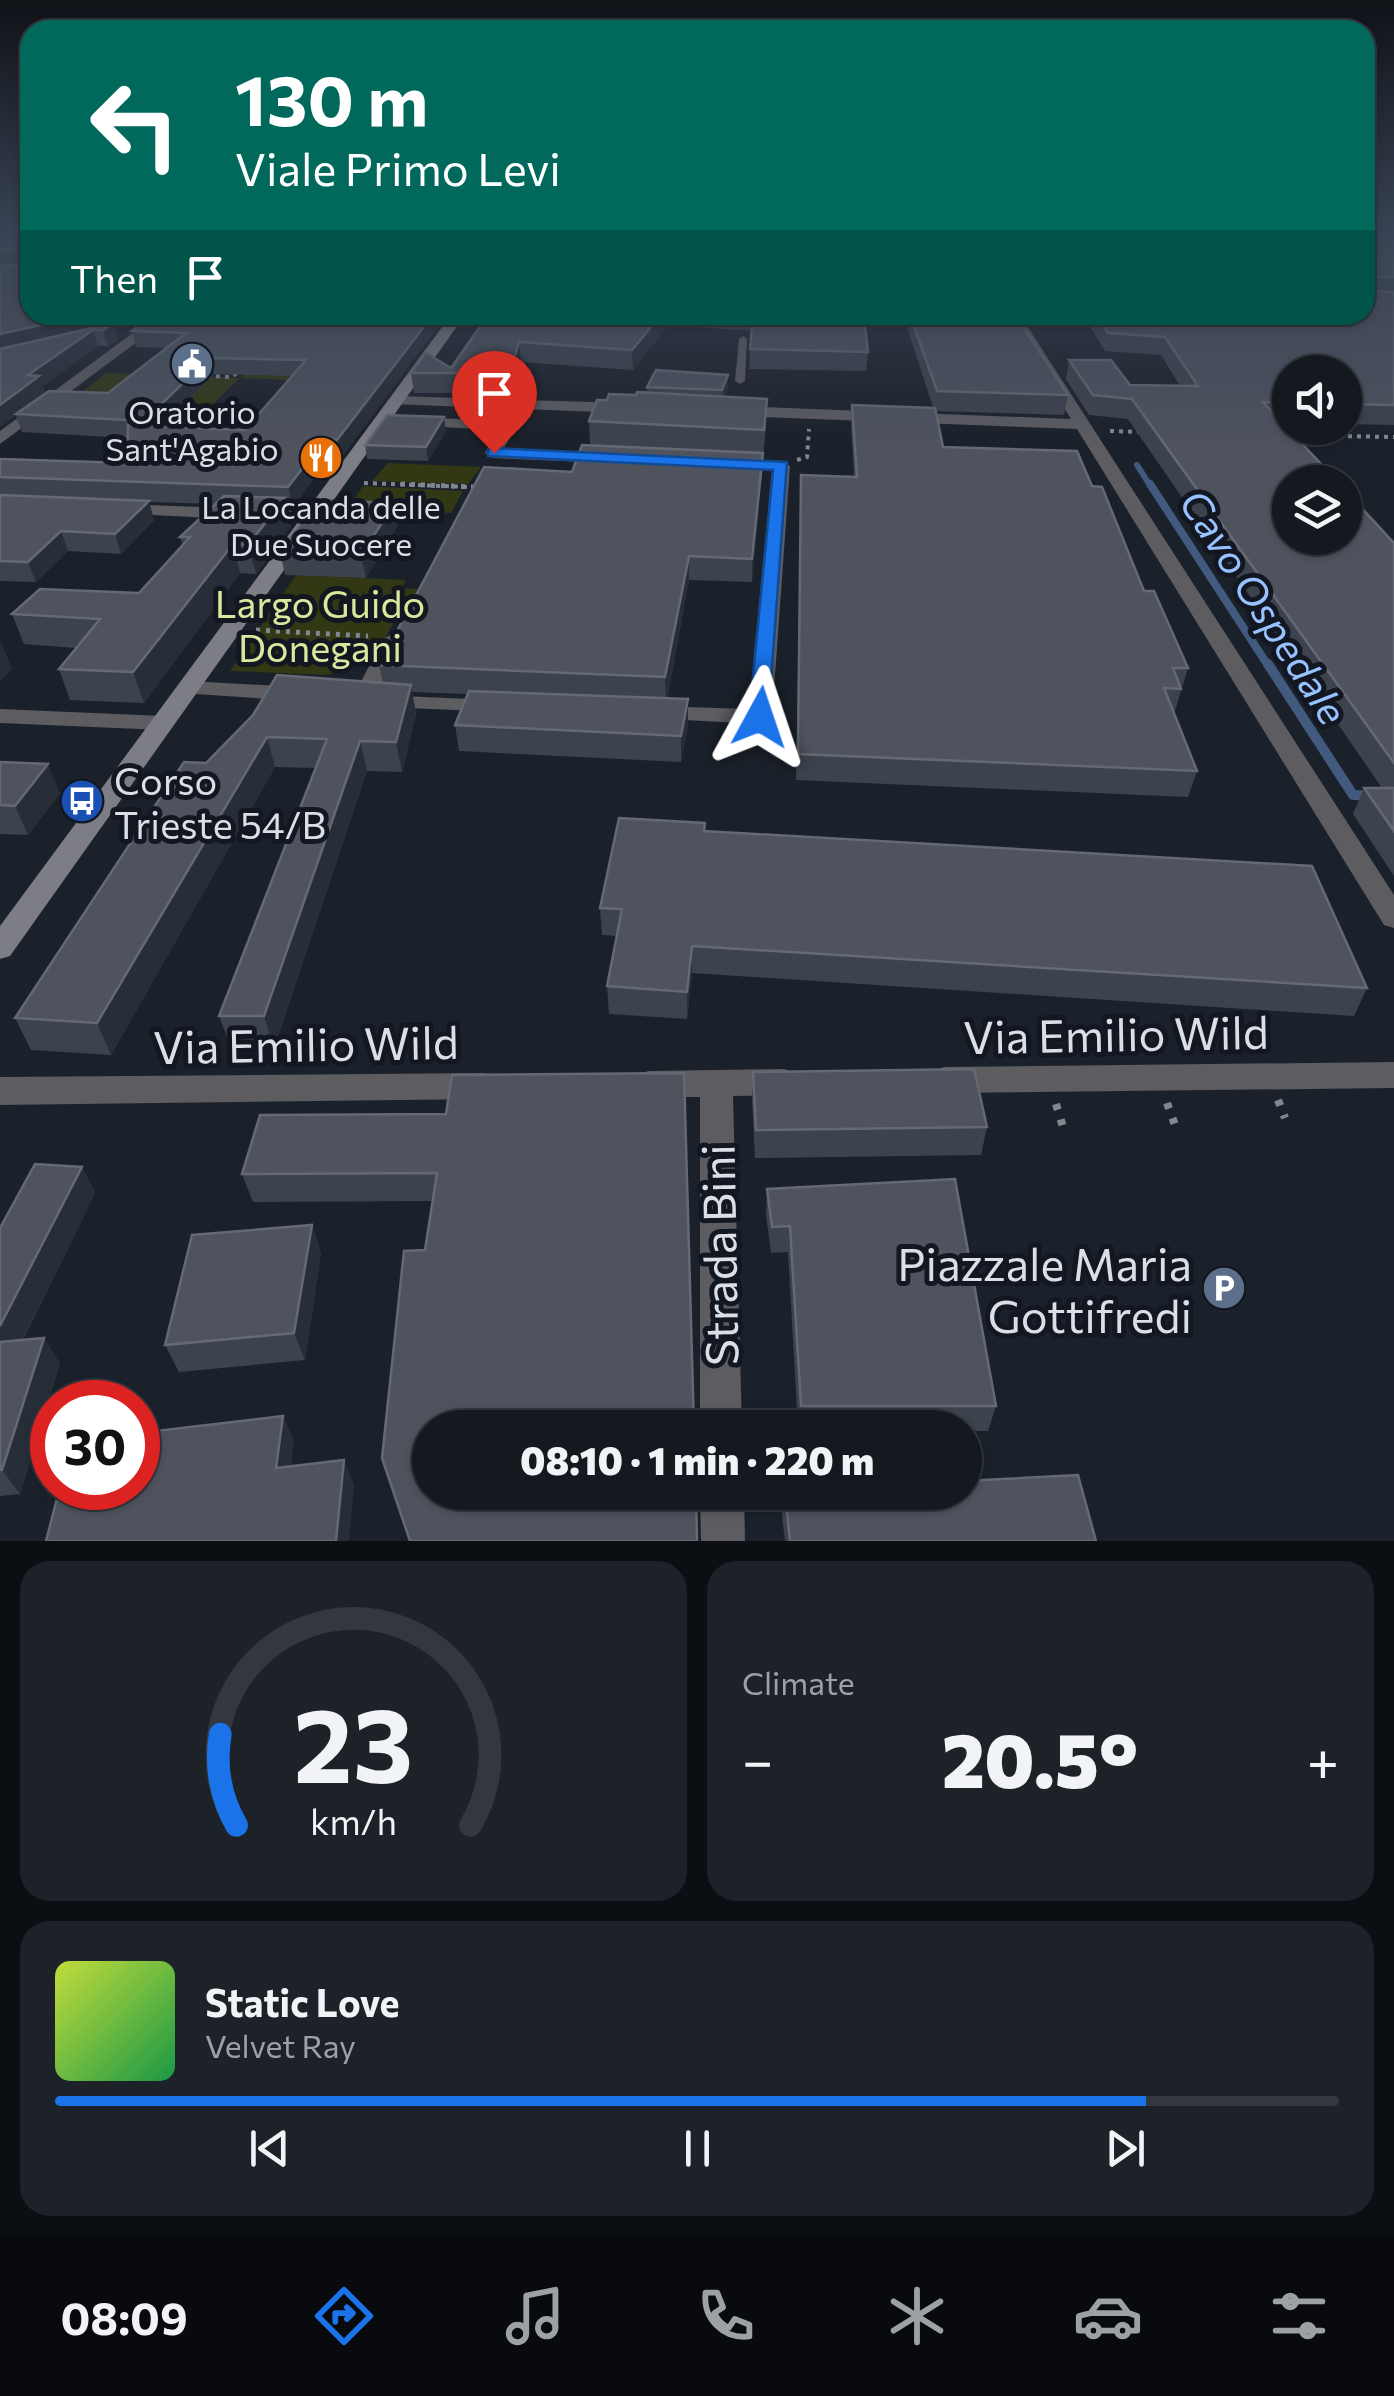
<!DOCTYPE html>
<html lang="en">
<head>
<meta charset="utf-8">
<style>
	:root { --surface:#141920; --page:#1d2229; --text:#f1f3f6; --muted:#9da0a5; --line:#33383e; --accent:#1a73e8 }
	body { margin:0; font-family:Commissioner,sans-serif; background:var(--page); color:var(--text); height:100vh; display:flex; flex-direction:column; font-size:38px; white-space:nowrap }
	* { box-sizing:border-box; margin:0 }
	p { font-size:32px; color:var(--muted) }
	.icon { flex:none; width:55px; height:55px; fill:none; stroke:currentColor; stroke-width:2; stroke-linecap:round; stroke-linejoin:round }
	.map { position:relative; height:1541px; overflow:hidden }
	.side { display:flex; flex-direction:column; gap:20px; padding:20px; background:#0b0e12; flex:1 }
	.side>* { flex:none }
	.guide { position:absolute; left:20px; top:20px; width:1355px; height:305px; border-radius:30px; box-shadow:0 2px 8px #0004,0 0 0 2px var(--line); background:#00695c; color:#fff; overflow:hidden }
	.tools { position:absolute; left:1272px; top:355px; display:grid; gap:20px }
	.tools a { display:grid; place-items:center; width:90px; height:90px; border-radius:50%; background:var(--surface); box-shadow:0 2px 8px #0004,0 0 0 2px var(--line); font-size:50px }
	.speed { position:absolute; left:30px; top:1380px; display:flex; gap:20px; font-size:50px; font-weight:700; text-align:center }
	.speed>* { display:grid; place-content:center; width:130px; height:130px; border-radius:50%; background:var(--surface); box-shadow:0 2px 8px #0004,0 0 0 2px var(--line); line-height:1 }
	.speed .limit { border:15px solid #d22; background:#fff; color:#111 }
	.pin { position:absolute; display:grid; place-items:center; width:85px; height:85px; color:#fff; margin:-102px -42px; border-radius:50% 50% 50% 0; rotate:-45deg; box-shadow:0 0 10px #0007 }
	.pin .icon { rotate:45deg }
	.me { position:absolute; width:110px; margin:-55px; rotate:5deg; stroke-linejoin:round; filter:drop-shadow(0 0 8px #0008) }
	.turn { display:flex; align-items:center; gap:35px; height:210px; padding:0 50px; font-size:45px }
	.turn .icon { width:130px; height:130px; stroke-width:2.5 }
	.turn b { display:block; font-size:70px; line-height:85px }
	.then { display:flex; align-items:center; height:95px; padding:0 50px; background:#0003; gap:20px; font-size:38px }
	.big { font-size:75px; font-weight:800; line-height:1.1 }
	.side .tile { flex:1; display:flex; flex-direction:column; justify-content:center; gap:15px; min-width:0; padding:0 35px; border-radius:30px; background:var(--page) }
	.side .dial { align-items:center; gap:0 }
	.dial svg { height:260px; overflow:visible; fill:none; stroke:var(--line); stroke-width:7; stroke-linecap:round; text-anchor:middle }
	.dial text { fill:var(--text); stroke:none }
	.song { display:flex; align-items:center; gap:30px }
	.cover { width:120px; height:120px; border-radius:15px; background:linear-gradient(135deg,hsl(70 70% 55%),hsl(140 70% 35%)) }
	.played { height:10px; border-radius:5px; background:linear-gradient(90deg,var(--accent) 85%,var(--line) 85%) }
	.keys { display:flex; justify-content:space-around; direction:ltr }
	.heat { display:flex; justify-content:space-between; align-items:center; font-size:55px; direction:ltr }
	.side .tiles { flex:1; display:grid; gap:20px; grid-template-columns:1fr 1fr }
	.tile:last-child { grid-column:span 2 }
	.trip { position:absolute; left:412px; top:1410px; width:570px; height:100px; border-radius:50px; background:var(--surface); box-shadow:0 2px 8px #0004,0 0 0 2px var(--line); font-weight:800; line-height:100px; text-align:center }
	.menu { display:flex; height:160px; justify-content:space-around; align-items:center; background:#080a0d; color:var(--muted) }
	.menu .icon { width:70px; height:70px }
	.menu .selected { color:var(--accent) }
	.menu b { font-size:45px; color:var(--text) }
	.map>svg:first-child { display:block }
	.green { fill:#323714 }
	.lines { fill:none; stroke-linecap:round; stroke-linejoin:round }
	.stream-far2 { stroke:#415a7e; stroke-width:6 }
	.stream-far1 { stroke:#415a7e; stroke-width:8 }
	.stream { stroke:#415a7e; stroke-width:10 }
	.path-far2 { stroke:#82878f; stroke-width:4; stroke-dasharray:4 5; stroke-linecap:butt }
	.path-far1 { stroke:#82878f; stroke-width:5; stroke-dasharray:4 6; stroke-linecap:butt }
	.path { stroke:#82878f; stroke-width:8; stroke-dasharray:6 10; stroke-linecap:butt }
	.service { fill:#5c5c61; fill-rule:evenodd }
	.minor { fill:#5c5c61; fill-rule:evenodd }
	.secondary { fill:#7d7d86; fill-rule:evenodd }
	.wall { fill:#3d434d; fill-rule:evenodd }
	.shaded-wall { fill:#282e38 }
	.building { fill:#4e535e; stroke:#646973; stroke-width:2.5 }
	.route { fill:#1a73e8; stroke:#114b97; stroke-width:2.5 }
	.labels { text-anchor:middle; dominant-baseline:central; stroke-width:10; stroke-linejoin:round; paint-order:stroke }
	.far-poi-label { font-size:32px; fill:#dadee5; stroke:#121721 }
	.park-label { font-size:38px; fill:#dae89e; stroke:#121721 }
	.poi-label { font-size:38px; fill:#dadee5; stroke:#121721; text-anchor:start }
	.water-label { font-size:40px; font-style:italic; fill:#98c2ff; stroke:#121721 }
	.near-street-label { font-size:45px; fill:#dadee5; stroke:#121721 }
	.near-poi-label { font-size:45px; fill:#dadee5; stroke:#121721; text-anchor:end }
</style>
</head>
<body>
<div class="map">
<svg width="1394" height="1541" viewBox="0 0 1394 1541">
	<rect width="100%" height="100%" fill="#1b212a"/>
	<g class="green">
		<path d="M256,363l46,1 -14,16 -48,-2 -31,30 -141,-5 38,-30 134,5z"/>
		<path d="M388,463l93,4 -13,17 -96,-3z"/>
		<path d="M363,486l100,5 -12,22 -103,-5z"/>
		<path d="M296,575l110,5 -4,8 18,1 -15,27h-8l-26,48 -20,-1 -23,12 -98,-4z"/>
	</g>
	<g class="lines">
		<path class="stream-far2" d="M1137,465l14,22"/>
		<path class="stream-far1" d="M1150,484l119,183"/>
		<path class="stream" d="M1268,664l85,131 41,1"/>
		<g class="path-far2">
			<path d="M207,376l25,1 6,-5"/>
			<path d="M1110,431l33,1"/>
			<path d="M1285,435l109,2"/>
			<path d="M797,460l10,-3 2,-28"/>
			<path d="M364,483l105,4"/>
		</g>
		<g class="path-far1">
			<path d="M401,484l72,3"/>
			<path d="M256,630l112,6"/>
		</g>
		<g class="path">
			<path d="M1278,1100l7,18"/>
			<path d="M1167,1103l8,22"/>
			<path d="M1056,1104l7,23"/>
		</g>
		<path class="service" d="M743,336l4,3 -2,42 -5,3 -5,-3 4,-42z"/>
		<g class="minor">
			<path d="M157,315h16l-173,129v-13z"/>
			<path d="M1006,315h14l374,580v33l-10,-3 -307,-496 -342,-13 -8,-5 8,-5 336,13z"/>
			<path d="M396,396l230,7 8,5 -8,5 -235,-9 -3,-3z"/>
			<path d="M411,417l98,4 8,5 -13,22 106,5 8,5 -8,5 -117,-5 -8,-5 13,-23 -93,-5 -2,-3z"/>
			<path d="M730,458l51,3 9,5 -18,251 -12,7 -114,-6 -4,-5 12,-7 95,3 23,-238 -48,-4v-8z"/>
			<path d="M120,504l192,7 9,6 -9,6 -198,-10 -3,-4z"/>
			<path d="M394,633l11,6 -27,56 116,5 8,2 4,5 -4,5 -118,-5 -11,-5h-16l-4,-5 30,-58z"/>
			<path d="M188,681l111,6 12,7 -12,7 -119,-8 -3,-5z"/>
			<path d="M0,709l163,7 12,7 -12,7 -163,-7z"/>
			<path d="M1394,1062v26l-450,5 -12,-4 -4,-9 4,-9 12,-4z"/>
			<path d="M784,1069l12,4 4,9 -4,9 -12,4 -51,1 9,332h-42v-331h-51l-12,-3 -5,-10 5,-10 12,-3z"/>
			<path d="M484,1073l12,3 5,10 -5,10 -12,3 -484,6v-28z"/>
			<path d="M700,1492h44l1,49h-44z"/>
		</g>
		<path class="secondary" d="M451,315h14l-455,641 -10,3v-33z"/>
	</g>
	<g class="wall">
		<path d="M0,230l146,89 -32,7 4,13 -10,7h-10l-55,40 2,7h63l58,-45 -30,-1 -4,-16 314,-16 -105,143h-12l-36,49 -7,-1 5,20 -35,48 -16,-1 -96,130 -74,-3 -11,-31 17,-21 -52,-4 -12,-30 127,-21 44,-47 -3,-9 35,-33 -66,-2 5,18 -33,34 -53,-3 -32,31 -36,-1v-122l127,4 1,-25 -106,-6 -6,-16 -16,-151zM214,374l78,2 -47,54 -83,-3z"/>
		<path d="M1365,230h29v195l-49,-1v-52h-55v51h-8l112,120v333l-41,-62 11,-26h18l-254,-369 -39,-4 -23,-36 3,-19 61,25 50,1 -19,-31 -56,-4 -22,-36h282z"/>
		<path d="M488,315h376l4,37 -2,19 -117,-2 2,-38 -83,-6 -35,45 -112,-8 -9,31h-98l-3,-20 40,-5z"/>
		<path d="M903,315h112l53,80 -4,20 -128,-4 7,36 149,39 52,105 44,77 -14,46 23,57 -9,26 -392,-17 5,-305 53,2 -3,-51 1,-21 81,2z"/>
		<path d="M647,387l81,1 -4,9 42,29 -14,156 -63,-2 -22,119h21v26l-7,37 -222,-11 -4,-26 12,-31 -55,-2 4,22 -14,58 -35,-1 -93,277h-43l-12,-32 96,-248 -40,-1 -164,288 -80,-5 -16,-32 191,-255 177,-80 -4,-18 193,-193 18,-27 -1,-24 18,-21 40,-8z"/>
		<path d="M446,431l-18,30 -61,-2 -2,-14z"/>
		<path d="M395,503l3,22 -32,53 -81,-3 -5,-23z"/>
		<path d="M0,762l60,31 -32,42 -28,-1z"/>
		<path d="M705,831l662,157 -13,28 -662,-43 -5,46 -78,-5 -2,-28 10,-50 -15,-1 -2,-27z"/>
		<path d="M753,1072l234,55 -6,28 -226,3 -3,-58z"/>
		<path d="M446,1114l-21,136 7,-49 -179,1 -11,-28z"/>
		<path d="M82,1167l13,26 -72,147 37,23 -40,131 -20,2v-268z"/>
		<path d="M767,1189l229,217 -8,25h-23v-3h-167l-10,-176 -17,1 -5,-38z"/>
		<path d="M312,1225l9,28 -16,107 -126,12 -14,-27z"/>
		<path d="M784,1492l312,49h-311l-3,-26z"/>
	</g>
	<g class="shaded-wall">
		<path d="M86,315h66l-6,4 -32,7 4,13 -10,7 -5,-16h-10l5,16 -55,40 2,7 -45,35v-94z"/>
		<path d="M433,315h13l-105,143 -4,-18z"/>
		<path d="M661,315h7v10l-35,45 -1,-20z"/>
		<path d="M519,342l2,20 -9,31 -2,-20z"/>
		<path d="M209,358l5,16 -65,65 -5,-18z"/>
		<path d="M728,375v13l-6,15v-13z"/>
		<path d="M444,417l2,14 -18,30 -2,-14z"/>
		<path d="M325,439l4,19 -36,49 -5,-20z"/>
		<path d="M763,453l-1,21 -10,108v-23z"/>
		<path d="M285,498l6,28 -35,48 -8,-29z"/>
		<path d="M149,501l5,19 -33,34 -6,-20z"/>
		<path d="M395,503l3,22 -32,53 -5,-23z"/>
		<path d="M61,531l7,20 -32,31 -8,-20z"/>
		<path d="M233,544l7,29 -96,130 -11,-31z"/>
		<path d="M689,556v24l-23,122 -1,-25z"/>
		<path d="M1,642l11,27 -12,12v-38z"/>
		<path d="M411,685l5,29 -14,58 -6,-30z"/>
		<path d="M688,699v26l-7,37v-26z"/>
		<path d="M267,737l8,30 -164,288 -14,-32z"/>
		<path d="M360,741l7,30 -93,277 -10,-32z"/>
		<path d="M48,764l12,29 -32,42 -13,-29z"/>
		<path d="M692,946v27l-5,46v-27z"/>
		<path d="M82,1167l13,26 -86,174 -9,-13v-28z"/>
		<path d="M312,1225l9,28 -16,107 -11,-27z"/>
		<path d="M44,1338l16,25 -40,131 -18,-24z"/>
		<path d="M283,1416l11,25 -6,52 -12,-25z"/>
		<path d="M344,1460l10,25 -5,56h-13z"/>
	</g>
	<g class="building">
		<path d="M0,230h30v85h56l-86,19v-68l28,-1 1,-10 -4,-4h-25z"/>
		<path d="M1365,230h29v47h-26l3,14 23,1v113l-49,-1v-32h-55v31l-27,-1 75,80h-48v56h55v-48l49,53v220l-262,-364 -39,-4 -24,-35h42l19,25 68,1 -33,-49 -57,-4 -11,-18h268z"/>
		<path d="M154,315h279l-96,125 -12,-1 -37,48 -288,-10v-18l127,4 1,-38 117,5 61,-70 -97,-2 -65,63 -128,-7 33,-23 59,2 78,-60 -54,-2z"/>
		<path d="M488,315h173l-29,35 -113,-8 -9,31h-99l15,-20 25,15z"/>
		<path d="M753,315h111l4,37 -118,-3z"/>
		<path d="M910,315h105l53,80 -131,-4z"/>
		<path d="M114,323l-11,7h-10l-65,45 11,1 -39,29v-56z"/>
		<path d="M656,370l72,5 -6,15 -75,-3z"/>
		<path d="M637,392l130,7 -3,31 -175,-9 8,-21h10l2,-6 27,1z"/>
		<path d="M852,405l83,3 8,39 134,4 15,35 10,1 42,104h10l34,77h-15l8,21 -17,-1 33,83 -399,-17 3,-279 56,2z"/>
		<path d="M387,415l57,2 -18,30 -61,-2z"/>
		<path d="M582,445l181,8 -11,106 -63,-3 -24,121 -286,-12 105,-198 88,5z"/>
		<path d="M0,495l149,6 -34,33 -54,-3 -33,31 -28,-1z"/>
		<path d="M224,496l61,2 -37,47 -15,-1 -100,128 -74,-3 41,-50 -88,-5 28,-25 99,4 51,-56h-10z"/>
		<path d="M318,500l77,3 -34,52 -81,-3z"/>
		<path d="M277,675l134,10 -15,57 -36,-1 -96,275h-45l108,-277 -60,-2 -170,286 -82,-5 169,-256 22,1 47,-48z"/>
		<path d="M469,691l219,8 -7,37 -226,-11z"/>
		<path d="M0,762l48,2 -33,42 -15,-1z"/>
		<path d="M1364,788h30v43z"/>
		<path d="M619,818l86,5 -1,8 608,35 55,122 -675,-42 -5,46 -80,-6 15,-77 -22,-1z"/>
		<path d="M974,1069l13,58 -231,3 -3,-58z"/>
		<path d="M684,1073l10,355h-264v64h266l1,49h-287l-28,-83 22,-207 21,-1 12,-77 -195,1 18,-59 186,-1 6,-39z"/>
		<path d="M35,1164l47,3 -82,159v-98z"/>
		<path d="M955,1179l41,227h-195l-11,-180 -18,1 -5,-38z"/>
		<path d="M312,1225l-18,108 -129,12 27,-110z"/>
		<path d="M44,1338l-42,132h-2v-128z"/>
		<path d="M283,1416l-7,52 68,-8 -8,81h-290l13,-50 25,-3h54v-55z"/>
		<path d="M1078,1475l18,66h-306l-5,-49h180v-11z"/>
	</g>
	<linearGradient id="sky" x2="0" y2="1"><stop stop-color="#0f1217"/><stop offset="0.52" stop-color="#394355"/><stop offset="1" stop-color="#394355" stop-opacity="0"/></linearGradient>
	<rect width="1394" height="445" fill="url(#sky)"/>
	<path class="route" d="M494,448l293,14 -19,260 -8,1 -11,-6 24,-247 -285,-14v-7z"/>
	<defs>
		<g id="civic-disc" transform="scale(2.25)"><circle r="9.5" fill="#5c6f8a" stroke="#121721"/><path d="M-.6-6.5H3V-4.5H.6V-3L4-1V1h2V6H-6V1h2V-1L-.6-3ZM-1.2 2.5V6h2.4V2.5Z" fill="#fff"/></g>
		<g id="restaurant-disc" transform="scale(2.25)"><circle r="9.5" fill="#e8710a" stroke="#121721"/><path d="M-5-6h1v4h1v-4h1v4h1v-4h1v5L-1.5 .5V6h-2V.5L-5-1ZM5-6V6H3V1.5H1.5Q1.5-4 5-6Z" fill="#fff"/></g>
		<g id="bus-disc" transform="scale(2.25)"><circle r="9.5" fill="#1a4fb4" stroke="#121721"/><path d="M-5-6H5V4H4V6H2V4H-2V6H-4V4H-5ZM-3.5-4V0h7V-4ZM-3.5 1.2v1.5H-2V1.2ZM2 1.2v1.5H3.5V1.2Z" fill="#fff"/></g>
		<g id="parking-disc" transform="scale(2.25)"><circle r="9.5" fill="#5c6f8a" stroke="#121721"/><path d="M-3.5-5.5H1a3.5 3.5 0 0 1 0 7H-1V5.5H-3.5ZM-1-3.4V-.6H.8a1.4 1.4 0 0 0 0-2.8Z" fill="#fff"/></g>
	</defs>
	<g fill-rule="evenodd">
		<use href="#civic-disc" x="192" y="364"/>
		<use href="#restaurant-disc" x="321" y="458"/>
		<use href="#bus-disc" x="82" y="801"/>
		<use href="#parking-disc" x="1224" y="1288"/>
	</g>
	<g class="labels">
		<g class="far-poi-label">
			<text x="192" y="411">Oratorio<tspan x="192" dy="37">Sant'Agabio</tspan></text>
			<text x="321" y="506">La Locanda delle<tspan x="321" dy="37">Due Suocere</tspan></text>
		</g>
		<g class="park-label">
			<text x="320" y="602">Largo Guido<tspan x="320" dy="44">Donegani</tspan></text>
		</g>
		<g class="poi-label">
			<text x="114" y="779">Corso<tspan x="114" dy="44">Trieste 54/B</tspan></text>
		</g>
		<g class="water-label">
			<text transform="translate(1265 606) rotate(57)">Cavo Ospedale</text>
		</g>
		<g class="near-street-label">
			<text transform="translate(1116 1033) rotate(-1)">Via Emilio Wild</text>
			<text transform="translate(306 1043) rotate(-1)">Via Emilio Wild</text>
			<text transform="translate(718 1255) rotate(-91)">Strada Bini</text>
		</g>
		<g class="near-poi-label">
			<text x="1192" y="1262">Piazzale Maria<tspan x="1192" dy="52">Gottifredi</tspan></text>
		</g>
	</g>
</svg>
<div class="tools">
<a><svg class="icon" aria-label="sound" viewBox="0 0 24 24"><path d="M4 9h4l5-4v14l-5-4H4zM17 9q2 3 0 6"/></svg></a>
<a><svg class="icon" aria-label="layers" viewBox="0 0 24 24"><path d="M12 4l9 5-9 5-9-5zM3 14l9 5 9-5"/></svg></a>
</div>
<div class="speed"><div class="limit">30</div></div>
<div class="pin" style="left:494px;top:453px;background:#d93025"><svg class="icon" aria-label="arrive" viewBox="0 0 24 24"><path d="M6 21V4h12l-3 4 3 4H6"/></svg></div>
<svg class="me" style="left:760px;top:717px" viewBox="-20 -20 40 40"><path d="M0-17L14 15 0 8-14 15z" fill="#1a73e8" stroke="#fff" stroke-width="4"/></svg>
<div class="trip">08:10 · 1 min · 220 m</div>
<div class="guide">
<div class="turn"><svg class="icon" aria-label="left" viewBox="0 0 24 24"><path d="M17 20v-9H6M10 6l-5 5 5 5"/></svg><div><b>130 m</b>Viale Primo Levi</div></div>
<div class="then">Then<svg class="icon" aria-label="arrive" viewBox="0 0 24 24"><path d="M6 21V4h12l-3 4 3 4H6"/></svg></div>
</div>
</div>
<section class="side">
<div class="tiles">
<div class="tile dial"><svg viewBox="0 0 100 80">
<path d="M14 69A42 42 0 1 1 86 69"/>
<path d="M14 69A42 42 0 0 1 9 41" stroke="#1a73e8"/>
<text x="50" y="56" font-size="32" font-weight="700">23</text>
<text x="50" y="72" font-size="11">km/h</text>
</svg></div>
<div class="tile"><p>Climate</p>
<div class="heat"><a>−</a><b class="big">20.5°</b><a>+</a></div>
</div>
<div class="tile">
<div class="song"><i class="cover"></i><div><b>Static Love</b><p>Velvet Ray</p></div></div>
<div class="played"></div>
<div class="keys"><svg class="icon" aria-label="previous" viewBox="0 0 24 24"><path d="M18 5L8 12l10 7zM5 5v14"/></svg><svg class="icon" aria-label="pause" viewBox="0 0 24 24"><path d="M8 5v14M16 5v14"/></svg><svg class="icon" aria-label="next" viewBox="0 0 24 24"><path d="M6 5l10 7-10 7zM19 5v14"/></svg></div>
</div>
</div>
</section>
<nav class="menu">
<b>08:09</b>
<svg class="icon selected" aria-label="directions" viewBox="0 0 24 24"><path d="M12 3l9 9-9 9-9-9zM9 14v-3h6M13 9l2 2-2 2"/></svg>
<svg class="icon" aria-label="music" viewBox="0 0 24 24"><path d="M9 18V5l10-2v13"/><circle cx="6" cy="18" r="3"/><circle cx="16" cy="16" r="3"/></svg>
<svg class="icon" aria-label="phone" viewBox="0 0 24 24"><path d="M5 4h4l2 5-3 2q2 4 5 5l2-3 5 2v4C11 20 4 13 5 4z"/></svg>
<svg class="icon" aria-label="climate" viewBox="0 0 24 24"><path d="M12 3v18M4 7l16 10M4 17L20 7"/></svg>
<svg class="icon" aria-label="car" viewBox="0 0 24 24"><path d="M5 17H2v-5l4-1 3-4h7l3 4 3 1v5h-3M9 17h6M6 11h13"/><circle cx="7" cy="17" r="2"/><circle cx="17" cy="17" r="2"/></svg>
<svg class="icon" aria-label="filters" viewBox="0 0 24 24"><path d="M4 7h16M4 17h16"/><circle cx="9" cy="7" r="2"/><circle cx="15" cy="17" r="2"/></svg>
</nav>
</body>
</html>
